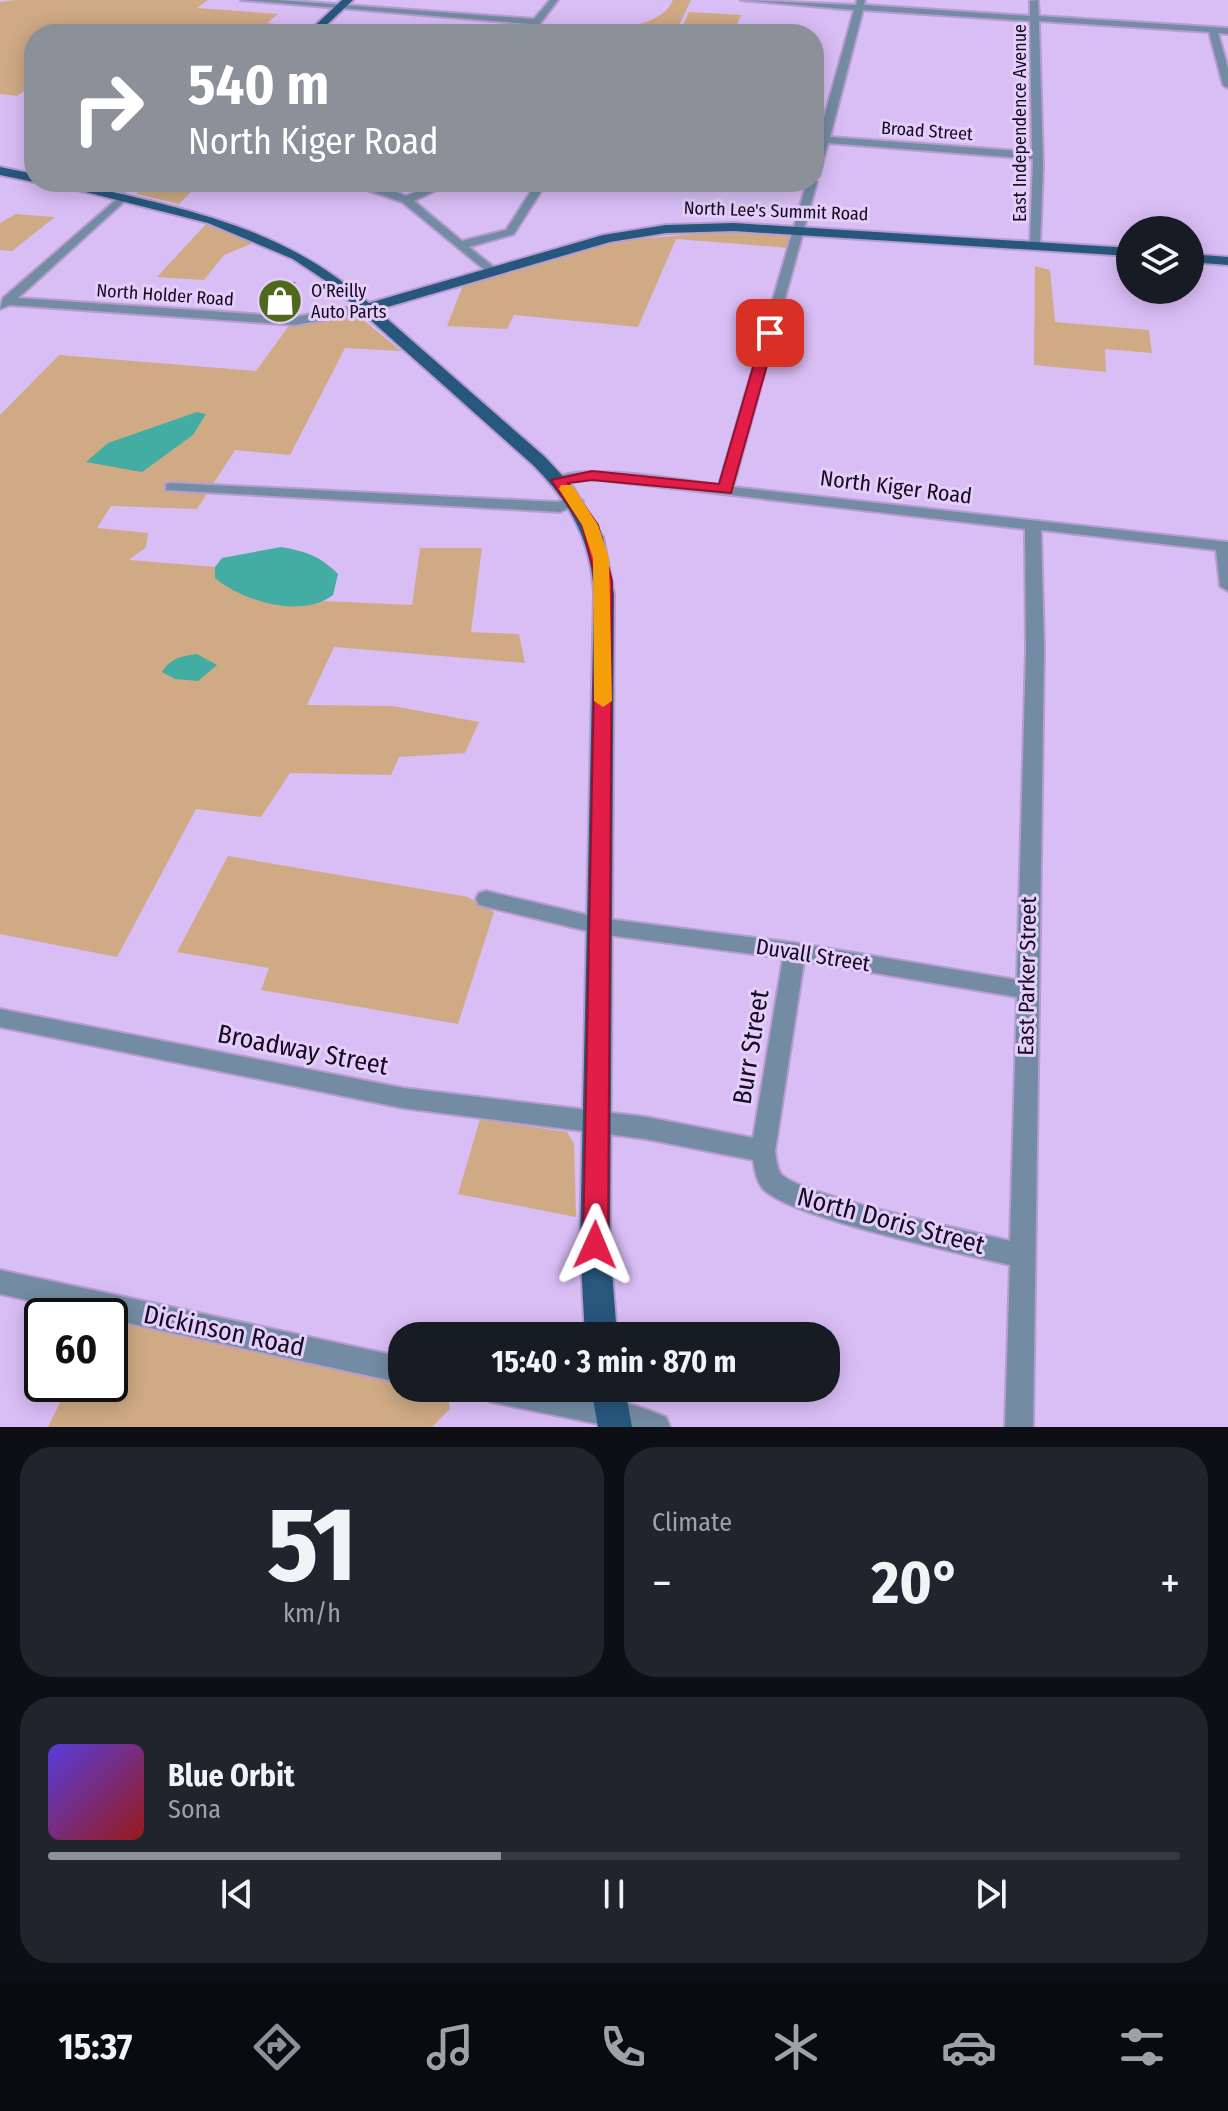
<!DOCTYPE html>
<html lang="en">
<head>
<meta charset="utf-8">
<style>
	:root { --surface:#171b24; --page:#20242c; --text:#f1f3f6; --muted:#9ea1a6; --line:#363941; --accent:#8c9099 }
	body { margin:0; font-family:"Fira Sans Condensed",sans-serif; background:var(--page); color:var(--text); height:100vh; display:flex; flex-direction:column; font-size:30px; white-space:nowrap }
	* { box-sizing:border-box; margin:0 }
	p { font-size:26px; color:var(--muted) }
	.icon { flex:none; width:44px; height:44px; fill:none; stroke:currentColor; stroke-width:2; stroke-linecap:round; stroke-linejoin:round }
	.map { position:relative; height:1427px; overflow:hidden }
	.side { display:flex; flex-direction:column; gap:20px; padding:20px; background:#0d0f14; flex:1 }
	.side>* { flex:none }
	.top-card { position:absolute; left:24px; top:24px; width:800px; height:168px; border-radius:32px; box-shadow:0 4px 20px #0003; background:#8c9099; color:#fff; overflow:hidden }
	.controls { position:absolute; left:1116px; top:216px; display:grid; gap:16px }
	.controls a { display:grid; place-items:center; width:88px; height:88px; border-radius:50%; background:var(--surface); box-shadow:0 4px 20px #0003; font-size:40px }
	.speed { position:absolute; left:24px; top:1298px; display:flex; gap:16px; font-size:40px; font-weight:700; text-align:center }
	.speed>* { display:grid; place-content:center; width:104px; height:104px; border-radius:50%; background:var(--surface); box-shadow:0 4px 20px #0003; line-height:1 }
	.speed .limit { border:4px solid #111; border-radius:12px; background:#fff; color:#111 }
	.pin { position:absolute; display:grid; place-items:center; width:68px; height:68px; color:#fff; margin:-34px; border-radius:16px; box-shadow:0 4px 12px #0006 }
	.me { position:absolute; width:88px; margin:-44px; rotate:1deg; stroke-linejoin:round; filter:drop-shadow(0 0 6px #0008) }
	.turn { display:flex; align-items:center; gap:28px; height:168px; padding:0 32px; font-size:36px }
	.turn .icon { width:104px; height:104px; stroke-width:2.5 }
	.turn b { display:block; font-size:56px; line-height:68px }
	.big { font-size:60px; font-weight:700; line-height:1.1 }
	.side .card { flex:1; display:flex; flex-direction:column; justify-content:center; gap:12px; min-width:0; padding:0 28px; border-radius:32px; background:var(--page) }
	.side .dial { align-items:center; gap:0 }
	.dial b { font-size:104px; line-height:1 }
	.song { display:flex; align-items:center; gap:24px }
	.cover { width:96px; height:96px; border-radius:12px; background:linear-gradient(135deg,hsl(250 70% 55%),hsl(0 70% 35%)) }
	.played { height:8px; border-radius:4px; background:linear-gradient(90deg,var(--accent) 40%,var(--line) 40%) }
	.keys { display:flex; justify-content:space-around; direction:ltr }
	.heat { display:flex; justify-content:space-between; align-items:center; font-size:44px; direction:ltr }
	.side .tiles { flex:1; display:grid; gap:20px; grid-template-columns:1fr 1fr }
	.card:last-child { grid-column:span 2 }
	.trip { position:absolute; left:388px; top:1322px; width:452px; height:80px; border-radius:32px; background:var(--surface); box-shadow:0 4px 20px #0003; font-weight:700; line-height:80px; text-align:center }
	.menu { display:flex; height:128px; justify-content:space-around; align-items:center; background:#090b0e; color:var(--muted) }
	.menu .icon { width:56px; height:56px }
	.menu .current { color:var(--accent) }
	.menu b { font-size:36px; color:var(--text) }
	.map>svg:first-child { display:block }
	.green { fill:#cfaa85 }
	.water { fill:#43ada3 }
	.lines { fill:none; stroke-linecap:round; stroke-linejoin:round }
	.minor-casing { stroke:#b69dd0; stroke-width:4 }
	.major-casing { stroke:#b69dd0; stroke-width:4 }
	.minor { fill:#748ca3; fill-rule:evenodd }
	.major { fill:#28577e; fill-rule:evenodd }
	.wall { fill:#758c50 }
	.shaded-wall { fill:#5f7241 }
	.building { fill:#88a35d; stroke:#5f7241; stroke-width:2 }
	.route { fill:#e11d48; stroke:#92132f; stroke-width:2 }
	.slow { fill:#f59e0b }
	.labels { text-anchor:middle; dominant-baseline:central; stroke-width:6; stroke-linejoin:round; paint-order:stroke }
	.far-street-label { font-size:18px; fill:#160921; stroke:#e3cff9 }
	.far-poi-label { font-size:18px; fill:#160921; stroke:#e3cff9; text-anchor:start }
	.street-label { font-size:22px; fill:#160921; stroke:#e3cff9 }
	.near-street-label { font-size:26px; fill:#160921; stroke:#e3cff9 }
</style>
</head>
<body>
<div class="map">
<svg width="1228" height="1427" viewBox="0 0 1228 1427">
	<rect width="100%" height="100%" fill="#d9bef6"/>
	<g class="green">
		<path d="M15,0h193l-11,8 81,6 -11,9 6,1 -12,10 -95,-6 -10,6h-122v50l-17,12 -17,-2v-92z"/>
		<path d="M673,0h18l-16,34h-85l5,-7c25,1 66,0 78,-27z"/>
		<path d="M689,12l52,3 -8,19h-19l1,-5 -33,-2z"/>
		<path d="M148,182h34l14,5 -17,17 -43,-10z"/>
		<path d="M16,214l39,3 -43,34 -12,-1v-27z"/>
		<path d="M207,223l51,18 -34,14 -20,25 -47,-3z"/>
		<path d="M727,231l65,5 -2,12 -114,-9 -38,88 -124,-12 -7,14 -60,-3 16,-41 154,-44z"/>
		<path d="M1035,266l15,4 5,52 94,8 3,23 -47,-4 1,23 -72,-7z"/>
		<path d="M356,314l45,37 -56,-3 -55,107 -55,-5 -38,59 -86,-3 -14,22 51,5 -2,14 -17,13 86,7v11l95,27 14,-4 88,4 8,-57h62l-11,84 48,2 6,29 -191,-16 -27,58 86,1 86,16 -14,31 -66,4 -8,18 -101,-2 -29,44 -65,-8 -79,148 -117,-23v-519l59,-60 197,16 35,-48z"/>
		<path d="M228,856l240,41 26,15 -36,112 -197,-34 8,-22 -92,-16z"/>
		<path d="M480,1119l87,13 7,12 2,73 -118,-23z"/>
		<path d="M110,1321l161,26 131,30v11h45l3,21 -18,18h-384l21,-43h41z"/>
	</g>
	<g class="water">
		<path d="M197,412l9,2 -13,21 -51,37 -56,-10 22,-19z"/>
		<path d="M281,547c24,4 39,9 57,27l-5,21c-31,24 -91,6 -118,-17v-11l7,-9z"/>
		<path d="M197,654l20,11 -19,16 -23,-2 -13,-7c9,-14 19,-16 35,-18z"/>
	</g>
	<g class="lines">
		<g class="minor-casing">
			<g id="minor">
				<path d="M241,0h38l255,19 16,-19h8l-26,34h-9l7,-10z"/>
				<path d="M741,0l115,5 1,-5h8l-1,5 166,11v-15l8,-1 1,16 189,12v6l-10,-1 10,35v20l-5,-3 -14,-53 -170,-11 4,145 -3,80 -10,-2 3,-85 -205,-16 -9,33 -5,3 3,3 -84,305 495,55v49l-8,-5 -4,-36 -175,-20 3,120 -11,777h-28l5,-162c-49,-12 -219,-47 -247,-76 -7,-8 -8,-20 -10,-29l-107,-21 -243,-31 -403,-81v-18l403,79 243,29 107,21 30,-180 -183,-24 -121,-29 -3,-6 3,-6 7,-2 114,27 195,25 222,37 9,-330 -1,-121 -433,-50 -33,5 -7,-4c23,-19 133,1 167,5l88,-303h7v-26l4,-14h-4v-6h5l35,-126zM863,10l167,11 2,131 -202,-15zM804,961l213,36 -7,244c-36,-9 -212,-46 -229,-67 -4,-5 -5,-16 -6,-23z"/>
				<path d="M361,182h11l34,14 33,-14h14l-39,19 48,40 44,-11 31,-48h10l-33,52 -45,13 26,21 2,3 -6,4 -89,-73 -35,-12z"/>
				<path d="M123,194l4,1v4l-109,99 277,19 72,-13 6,4 -6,4 -72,13 -285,-20 -10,4 3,-11z"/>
				<path d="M171,483l387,19 17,-6 8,5 -23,11 -394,-22v-6z"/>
				<path d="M0,1270l402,87v26l-292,-64v-3h-12l-98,-22z"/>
				<path d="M477,1388c27,0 55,-3 81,0 36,5 74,15 108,29l4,10h-57l-122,-25 -10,-4z"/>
			</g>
		</g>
		<g class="major-casing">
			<g id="major">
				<path d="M342,0h11l-36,34h-11z"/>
				<path d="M0,167l34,7v8l-34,-7z"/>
				<path d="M46,182h24c112,27 209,42 299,121l234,-68 63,-10 68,-2 396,25v8l-396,-25 -68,2 -56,9 -233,68 168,147 27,29 31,51 11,57 -4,651 7,91h-32l-5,-91 14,-651c-3,-54 -24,-92 -61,-129l-204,-182 -36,-24 -85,-36z"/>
				<path d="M1190,254l38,3v8l-38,-3z"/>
				<path d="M591,1388h34l7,39h-34z"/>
			</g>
		</g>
		<use href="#minor" class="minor"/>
		<use href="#major" class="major"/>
	</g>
	<path class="wall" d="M295,294l-8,16 -20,-1 -2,-12z"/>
	<path class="shaded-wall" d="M294,283l1,11 -8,16 -2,-12z"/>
	<path class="building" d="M271,282l23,1 -9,15 -20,-1z"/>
	<path class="route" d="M770,329l6,4 -45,160 -139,-13 -24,3 30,42 14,56 -4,664 -4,8 -9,4 -9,-4 -3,-8 13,-664 -14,-56 -31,-45 41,-9 127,13 44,-151z"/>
	<path class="slow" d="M561,485h11l26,40 11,33 3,143 -9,6 -9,-6 -1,-143 -11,-33 -23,-36z"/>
	<defs>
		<g id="shop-disc" transform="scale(2.3)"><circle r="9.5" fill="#4f691c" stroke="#e3cff9"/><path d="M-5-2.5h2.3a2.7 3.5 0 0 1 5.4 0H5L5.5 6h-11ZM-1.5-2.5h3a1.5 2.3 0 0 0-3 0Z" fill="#fff"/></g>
	</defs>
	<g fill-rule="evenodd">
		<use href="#shop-disc" x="280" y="301"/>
	</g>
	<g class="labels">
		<g class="far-street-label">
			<text transform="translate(1020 123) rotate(-90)">East Independence Avenue</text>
			<text transform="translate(927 131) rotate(4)">Broad Street</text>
			<text transform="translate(776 211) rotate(2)">North Lee's Summit Road</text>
			<text transform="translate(165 295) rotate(4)">North Holder Road</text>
		</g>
		<g class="far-poi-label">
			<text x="311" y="291">O'Reilly<tspan x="311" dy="21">Auto Parts</tspan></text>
		</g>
		<g class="street-label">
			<text transform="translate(896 487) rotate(7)">North Kiger Road</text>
			<text transform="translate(813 955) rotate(9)">Duvall Street</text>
			<text transform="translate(1027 976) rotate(-89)">East Parker Street</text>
		</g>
		<g class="near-street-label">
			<text transform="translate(751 1047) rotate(-81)">Burr Street</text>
			<text transform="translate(303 1050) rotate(11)">Broadway Street</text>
			<text transform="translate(891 1221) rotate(15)">North Doris Street</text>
			<text transform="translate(224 1331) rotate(12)">Dickinson Road</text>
		</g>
	</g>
</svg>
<div class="controls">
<a><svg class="icon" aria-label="layers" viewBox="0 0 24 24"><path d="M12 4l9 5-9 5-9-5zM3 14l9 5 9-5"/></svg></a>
</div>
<div class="speed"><div class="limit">60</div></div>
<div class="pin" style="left:770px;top:333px;background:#d93025"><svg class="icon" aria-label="arrive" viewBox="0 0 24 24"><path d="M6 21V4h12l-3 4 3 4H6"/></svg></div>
<svg class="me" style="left:595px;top:1245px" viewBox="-20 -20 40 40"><path d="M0-17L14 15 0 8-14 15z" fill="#e11d48" stroke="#fff" stroke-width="4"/></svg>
<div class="trip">15:40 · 3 min · 870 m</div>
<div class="top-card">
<div class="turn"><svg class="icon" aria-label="right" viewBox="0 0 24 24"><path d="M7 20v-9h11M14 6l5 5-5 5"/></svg><div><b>540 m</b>North Kiger Road</div></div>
</div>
</div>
<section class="side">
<div class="tiles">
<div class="card dial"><b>51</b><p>km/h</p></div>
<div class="card"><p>Climate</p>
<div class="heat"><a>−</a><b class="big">20°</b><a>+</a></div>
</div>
<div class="card">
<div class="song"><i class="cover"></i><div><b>Blue Orbit</b><p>Sona</p></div></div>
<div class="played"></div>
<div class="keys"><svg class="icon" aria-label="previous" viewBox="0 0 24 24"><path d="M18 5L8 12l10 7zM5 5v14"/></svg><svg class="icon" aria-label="pause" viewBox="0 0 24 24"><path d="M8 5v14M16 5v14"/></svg><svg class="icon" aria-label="next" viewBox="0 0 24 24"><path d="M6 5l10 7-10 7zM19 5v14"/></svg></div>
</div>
</div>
</section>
<nav class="menu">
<b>15:37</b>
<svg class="icon current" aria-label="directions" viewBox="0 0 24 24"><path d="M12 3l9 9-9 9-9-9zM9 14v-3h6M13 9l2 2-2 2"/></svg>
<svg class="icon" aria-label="music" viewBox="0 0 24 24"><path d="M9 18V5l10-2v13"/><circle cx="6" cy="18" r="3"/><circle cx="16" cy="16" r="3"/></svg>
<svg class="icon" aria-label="phone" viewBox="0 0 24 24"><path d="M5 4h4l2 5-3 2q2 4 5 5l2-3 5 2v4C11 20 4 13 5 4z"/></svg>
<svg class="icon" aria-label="climate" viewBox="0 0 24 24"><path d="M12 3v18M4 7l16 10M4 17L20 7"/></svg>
<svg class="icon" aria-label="car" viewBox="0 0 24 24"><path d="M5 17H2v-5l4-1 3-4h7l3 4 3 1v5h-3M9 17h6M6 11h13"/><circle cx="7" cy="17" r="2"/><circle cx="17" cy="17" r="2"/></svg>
<svg class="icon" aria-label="filters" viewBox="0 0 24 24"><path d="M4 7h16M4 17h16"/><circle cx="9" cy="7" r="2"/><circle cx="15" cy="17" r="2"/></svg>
</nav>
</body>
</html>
